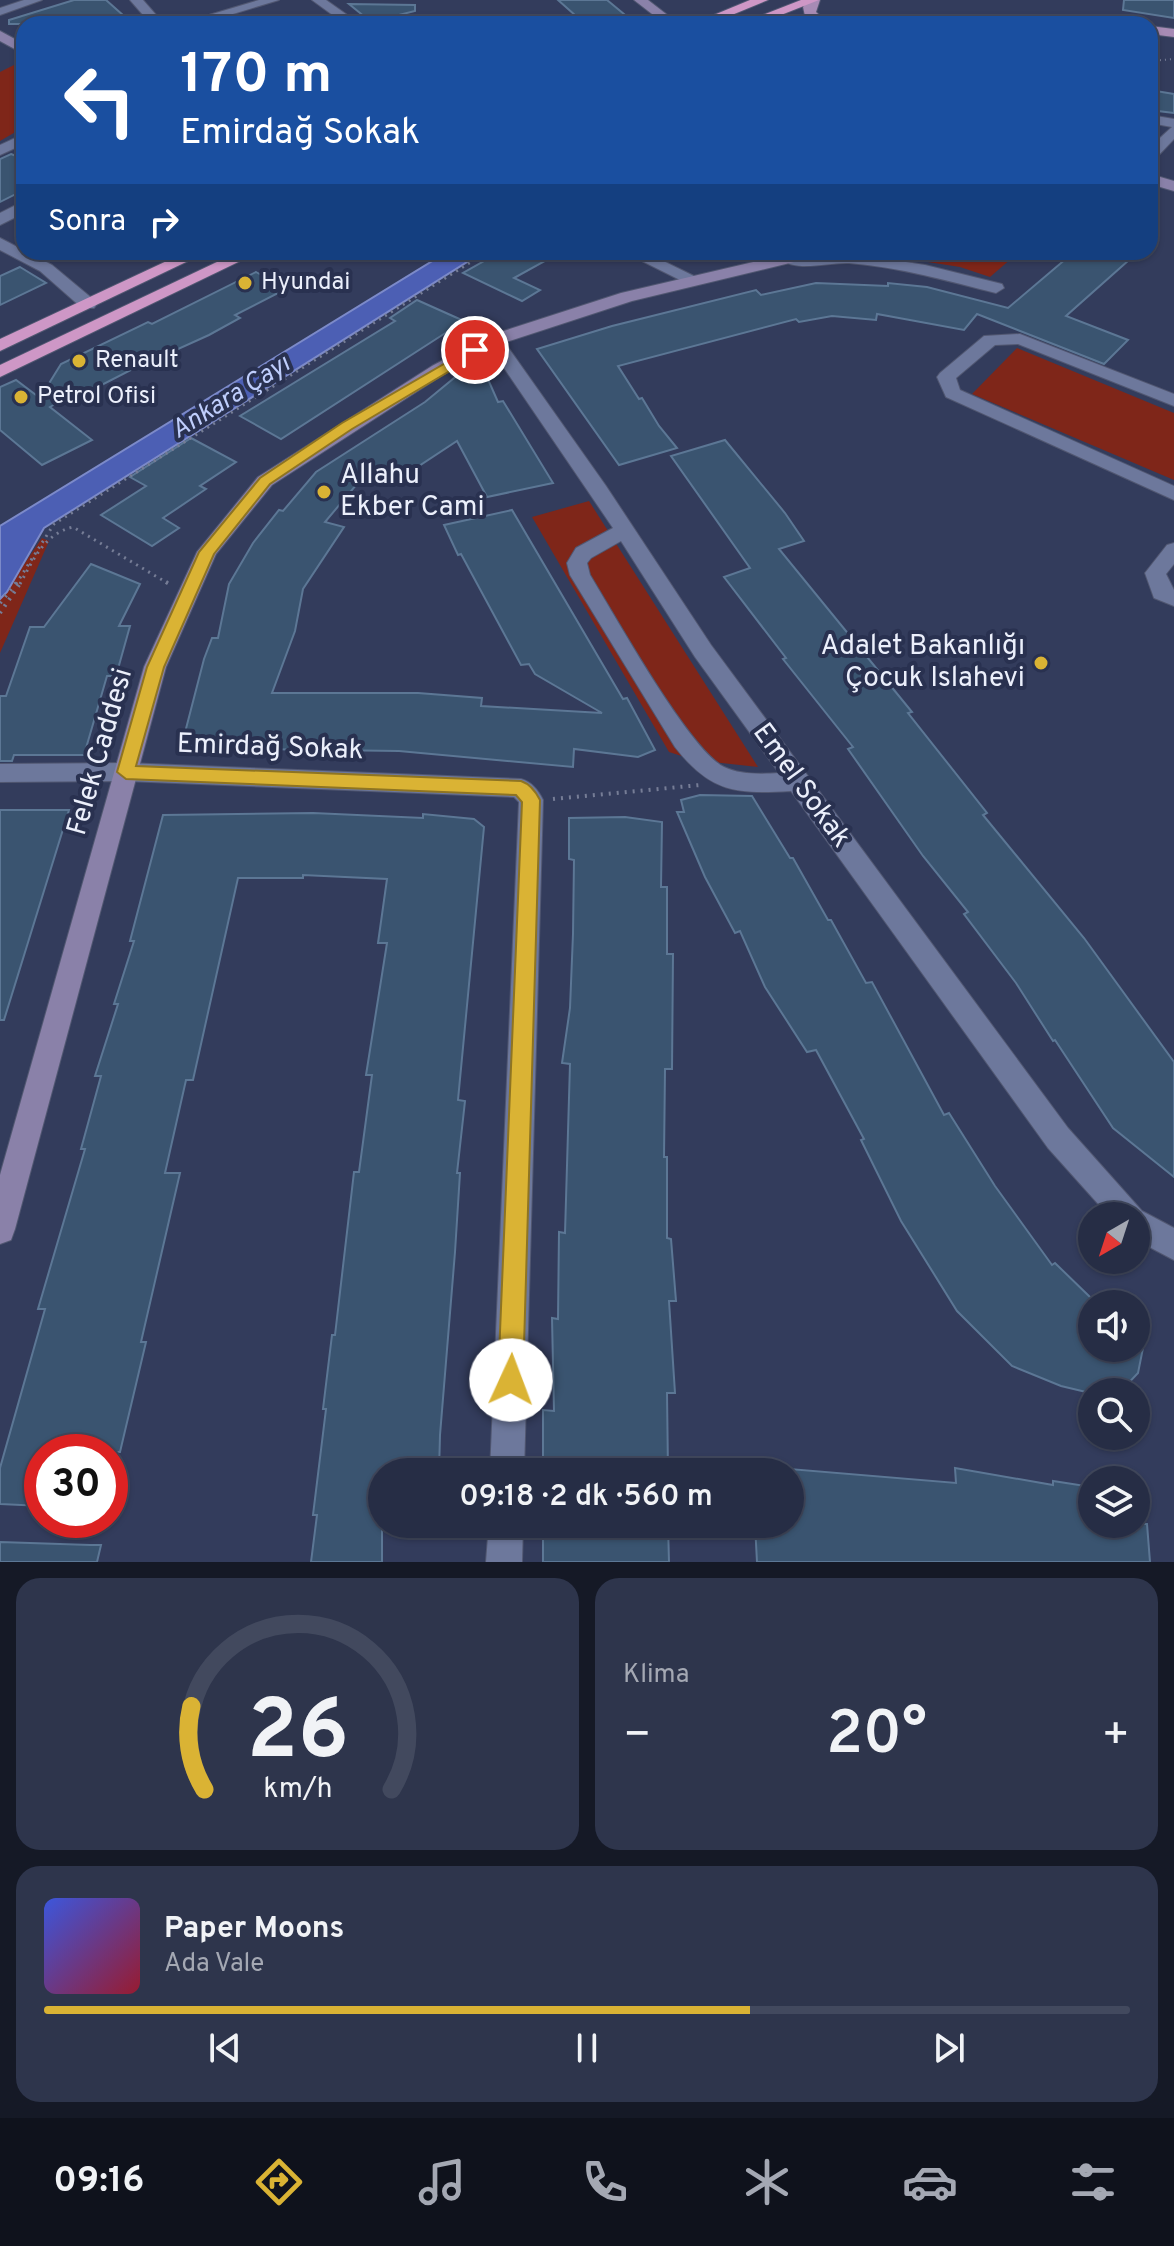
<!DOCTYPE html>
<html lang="tr">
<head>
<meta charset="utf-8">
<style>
	:root { --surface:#262d45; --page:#2e354c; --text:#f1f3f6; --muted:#a4a8b3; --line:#42495e; --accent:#dab334 }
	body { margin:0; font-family:Overpass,sans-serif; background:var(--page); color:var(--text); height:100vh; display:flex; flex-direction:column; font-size:30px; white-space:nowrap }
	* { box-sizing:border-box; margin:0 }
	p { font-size:26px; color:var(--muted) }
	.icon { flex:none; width:44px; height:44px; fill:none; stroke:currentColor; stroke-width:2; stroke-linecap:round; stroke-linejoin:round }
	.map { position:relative; height:1562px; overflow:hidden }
	.drawer { display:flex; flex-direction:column; gap:16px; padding:16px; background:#151926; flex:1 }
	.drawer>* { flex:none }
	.top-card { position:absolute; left:16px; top:16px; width:1142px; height:244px; border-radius:24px; box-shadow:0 2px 6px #0004,0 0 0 2px var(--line); background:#1a4fa0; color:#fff; overflow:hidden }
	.needle { width:52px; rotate:219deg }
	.tools { position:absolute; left:1078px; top:1202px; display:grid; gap:16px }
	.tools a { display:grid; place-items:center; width:72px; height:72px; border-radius:50%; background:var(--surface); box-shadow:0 2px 6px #0004,0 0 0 2px var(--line); font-size:40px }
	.speed { position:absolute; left:24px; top:1434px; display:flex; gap:16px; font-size:40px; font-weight:700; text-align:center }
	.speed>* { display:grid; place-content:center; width:104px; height:104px; border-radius:50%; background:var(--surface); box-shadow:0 2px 6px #0004,0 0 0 2px var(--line); line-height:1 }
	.speed .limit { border:12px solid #d22; background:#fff; color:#111 }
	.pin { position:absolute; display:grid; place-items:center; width:68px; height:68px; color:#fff; margin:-34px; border:4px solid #fff; border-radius:50%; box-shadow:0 2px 8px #0007 }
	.me { position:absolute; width:88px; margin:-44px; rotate:2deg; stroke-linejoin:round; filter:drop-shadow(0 0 6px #0008) }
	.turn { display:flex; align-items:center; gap:28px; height:168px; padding:0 32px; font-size:36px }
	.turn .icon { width:104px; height:104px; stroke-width:2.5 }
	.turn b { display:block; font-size:56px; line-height:68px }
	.then { display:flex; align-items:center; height:76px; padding:0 32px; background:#0003; gap:16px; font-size:30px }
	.big { font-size:60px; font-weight:600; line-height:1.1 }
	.drawer .widget { flex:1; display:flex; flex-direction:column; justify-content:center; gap:12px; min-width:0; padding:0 28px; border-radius:24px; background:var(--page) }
	.drawer .dial { align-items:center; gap:0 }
	.dial svg { height:208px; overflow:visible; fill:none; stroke:var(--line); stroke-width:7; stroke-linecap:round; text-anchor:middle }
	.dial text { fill:var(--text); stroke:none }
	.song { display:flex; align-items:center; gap:24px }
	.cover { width:96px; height:96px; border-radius:12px; background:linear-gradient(135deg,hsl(230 70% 55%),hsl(350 70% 35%)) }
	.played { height:8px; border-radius:4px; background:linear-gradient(90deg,var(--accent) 65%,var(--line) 65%) }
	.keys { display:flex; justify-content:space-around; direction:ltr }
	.heat { display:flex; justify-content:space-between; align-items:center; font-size:44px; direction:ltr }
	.drawer .tiles { flex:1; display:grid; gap:16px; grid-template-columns:1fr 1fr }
	.widget:last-child { grid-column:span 2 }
	.trip { position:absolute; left:368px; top:1458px; width:436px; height:80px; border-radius:40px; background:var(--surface); box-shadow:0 2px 6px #0004,0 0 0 2px var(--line); font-weight:600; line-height:80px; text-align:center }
	.dock { display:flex; height:128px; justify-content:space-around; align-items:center; background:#0f121c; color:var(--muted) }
	.dock .icon { width:56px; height:56px }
	.dock .on { color:var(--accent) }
	.dock b { font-size:36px; color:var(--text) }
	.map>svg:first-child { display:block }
	.green { fill:#7f2619 }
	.water { fill:#4c5fb4; stroke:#7c8ac9; stroke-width:2 }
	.building { fill:#3a5470; stroke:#5c7795; stroke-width:2 }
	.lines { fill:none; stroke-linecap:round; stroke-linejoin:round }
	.street-casing { stroke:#515771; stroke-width:2 }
	.secondary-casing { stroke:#515771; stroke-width:2 }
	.primary-casing { stroke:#515771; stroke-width:2 }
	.highway-casing { stroke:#515771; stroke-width:2 }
	.path-far2 { stroke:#767d96; stroke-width:2; stroke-dasharray:1 4; stroke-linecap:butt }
	.path-far1 { stroke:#767d96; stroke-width:3; stroke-dasharray:2 5; stroke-linecap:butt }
	.path { stroke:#767d96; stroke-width:4; stroke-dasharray:2 6; stroke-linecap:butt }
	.street { fill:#6d789c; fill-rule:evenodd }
	.secondary { fill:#8a81a9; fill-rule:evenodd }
	.primary { fill:#a78bb5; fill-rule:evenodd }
	.highway { fill:#ce97c6; fill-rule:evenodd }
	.route { fill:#dab334; stroke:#8e7422; stroke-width:2 }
	.poi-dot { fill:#dab334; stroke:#293150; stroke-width:3 }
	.labels { text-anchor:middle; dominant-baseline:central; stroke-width:8; stroke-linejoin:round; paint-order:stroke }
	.far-poi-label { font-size:24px; fill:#ebeffb; stroke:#293150; text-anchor:start }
	.far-water-label { font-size:26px; font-style:italic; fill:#bfcefc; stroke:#293150 }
	.poi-label { font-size:28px; fill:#ebeffb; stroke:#293150; text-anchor:start }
	.street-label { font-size:28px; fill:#ebeffb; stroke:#293150 }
</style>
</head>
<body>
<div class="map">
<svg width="1174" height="1562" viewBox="0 0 1174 1562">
	<rect width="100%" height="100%" fill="#333c5c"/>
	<g class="green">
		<path d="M22,61l2,66 -24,14v-69z"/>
		<path d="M864,252h155l-29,25 -30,-10z"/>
		<path d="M1017,348l157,65v67l-202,-86z"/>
		<path d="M589,501l169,266 -64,-7 -25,-8 -137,-235z"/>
		<path d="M42,538l7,3 -49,112v-54z"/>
	</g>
	<path class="water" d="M447,252h36l-439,276 -37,64 -7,7v-73z"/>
	<g class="building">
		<path d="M74,0h32l27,24h-43l-10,-5 -18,5h-53v-4z"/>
		<path d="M558,0h49l29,24h-51z"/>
		<path d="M1124,0h50v18l-51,-8z"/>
		<path d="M349,4l66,1v6l-44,11z"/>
		<path d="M1150,90l24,4v19l-24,-3z"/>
		<path d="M11,154l13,5v31l-24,12v-43z"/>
		<path d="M500,252h61l-47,26 26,12 -18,11 -59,-28z"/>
		<path d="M1074,252h64l-72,64 62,24 -24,24 -127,-50 -13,16 -87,-16 -1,6 -44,-4 -33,6 -3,-3 -178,47 21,33 3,-1 17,28 18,22 -58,17 -82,-116 75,-23 144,-36 5,5 55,-12 72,3v-3l39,4 81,21z"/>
		<path d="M20,267l26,16 -46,22v-29z"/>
		<path d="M256,272l30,17 -51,26 5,3 -31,17 -55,25 -2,-1 -66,34 -5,-4 -31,18 42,33 -50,25 -42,-35v-43l16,-7 24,18 21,-34 87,-42 4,2z"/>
		<path d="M417,300l47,21 -183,118 -41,-23 155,-95 -5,-3z"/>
		<path d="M473,371l3,7 11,-1 11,25 5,-1 50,82 -66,14 -30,-56 -67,44 -23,-13 -42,50 19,5 -41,62 -8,42 -23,62h146l64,5 -1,8 121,7 -67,-39 -6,-10 -8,1 -60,-111 -3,1 -14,-30 68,-15 111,189 4,-1 28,52 -17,7 -64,-8 -1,18 -174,-16 -218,-3 23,-89 8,-21h6l11,-54 24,-41 26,-33 4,1 33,-39 109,-70 34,-28z"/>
		<path d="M191,438l45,24 -36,24 6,3 -43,29 16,10 -27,18 -51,-31 45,-29 -16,-9z"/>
		<path d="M725,440l60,73 19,28 -25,8 133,163 -4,1 79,100 -4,2 101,123 90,124v115l-61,-49 -58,-88 -2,1 -37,-58 -52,-69 4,-2 -45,-56 -75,-107 5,-2 -70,-88 3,-1 -62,-81 26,-9 -79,-112z"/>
		<path d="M91,564l49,20 -21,42h11l-14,50h-9l-23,79h-70l-2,6h-12v-65h6l24,-69h14z"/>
		<path d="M700,795l52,1 38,62h3l35,62h3l35,63 6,-1 72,133 5,-2 46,73 57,79 3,-2 37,36v49h51l-5,25 -18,19h-34l-25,-6 -49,-20 -55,-55 -56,-90 -40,-81 3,-1 -48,-89 -9,2 -42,-65 -25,-56 -5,2 -30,-56 -28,-65h7l-3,-12z"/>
		<path d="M0,810h69l-65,210h-4z"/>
		<path d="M313,813l110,5v-4l51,5 10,8 -26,273 7,1 -8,72h3l-5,79 -15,183 -1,37h-57v90h-71l6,-47h-4l13,-106h-3l9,-74h3l19,-163h5l13,-97h-6l21,-132h-9l9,-64 -84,-4v3h-65l-45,202h-7l-21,93h15l-39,169h5l-26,110h-78v54l-42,-2v-36l45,-159h-7l47,-160h-4l20,-73h-6l23,-72h-4l20,-63h-4l33,-126z"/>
		<path d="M625,817l37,5 -1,65h6v67h6l-1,115h-7l-1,88h3v81l4,1 5,62h-7l6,92h-8l1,79h-125v-62l11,1 -2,-93 6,1 1,-87 6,1 5,-169 -8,-1 8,-55 3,-74 1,-74 -5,-1v-41z"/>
		<path d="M955,1468l98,17v-4l39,6v37h55l3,38h-393l-2,-38h35v-55l166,14z"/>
		<path d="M543,1524h125l1,38h-126z"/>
		<path d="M0,1542l90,3h11l-4,17h-97z"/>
	</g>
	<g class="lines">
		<g class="street-casing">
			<g id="street">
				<path d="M24,0h18l-42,15v-7z"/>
				<path d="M130,0h13l21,24h-13z"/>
				<path d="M259,0h20l-79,24h-21z"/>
				<path d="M312,0h14l34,24h-15z"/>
				<path d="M1150,115l24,4v20l-19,20 -5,1v-13l22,-20 -22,-4z"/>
				<path d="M24,134v10l-24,11v-10z"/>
				<path d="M24,201v12l-24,12v-12z"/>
				<path d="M0,238l52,27 42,35 3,4 -3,4h-12l-42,-37 -40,-21z"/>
				<path d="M624,252h21l57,28 -2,4h-12z"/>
				<path d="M848,253l77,12 77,19 2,4 -8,5c-48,-12 -97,-26 -147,-30 -18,-1 -53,9 -66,-3l8,-5z"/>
				<path d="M1020,334l154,60v12l-156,-62 -23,1 -39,33 4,12 214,96v14l-228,-103 -9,-20 3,-4 44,-37z"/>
				<path d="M494,335l6,1 106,150 105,159 357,483 74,83 32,17v32l-38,-20v-24h-27l-61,-68 -257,-357c-55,3 -80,2 -116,-44l-105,-172 -3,-12 9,-15 37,-20 -128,-188zM621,541l74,116 84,116c-17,1 -39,2 -55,-6 -35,-17 -110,-153 -134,-192l-3,-12 4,-5z"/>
				<path d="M1174,543v21l-8,10 8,16v16l-20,-8 -9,-25 22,-28z"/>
				<path d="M126,763l395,16c11,3 17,11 22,21l-19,672h-34l29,-670 -5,-5 -388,-16 -126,1v-18z"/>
				<path d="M489,1524h34l-1,38h-36z"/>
			</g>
		</g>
		<g class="secondary-casing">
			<g id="secondary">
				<path d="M634,0h14l31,24h-14z"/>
				<path d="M0,31l24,13v10l-24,-13z"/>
				<path d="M1150,174l24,7v10l-24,-7z"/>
				<path d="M796,252h29l-2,3 -191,46 -132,43 -56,30 -172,111 -56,69 -50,113 -151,562 -4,11 -11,4v-69l144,-508 53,-115 61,-75 174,-111 56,-30 133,-43z"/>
			</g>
		</g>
		<g class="primary-casing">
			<g id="primary">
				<path d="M808,0h12l-4,12 13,12h-14l-10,-8 -2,-9z"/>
				<path d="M1033,16l62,4 6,4h-199l6,-4z"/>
				<path d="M1150,26l24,3v8l-24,-3z"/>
			</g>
		</g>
		<g class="highway-casing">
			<g id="highway">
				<path d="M750,0h18l-58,24h-18z"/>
				<path d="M801,0h18l-61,24h-18z"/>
				<path d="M186,252h21l-207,99v-12z"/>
				<path d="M238,252h21l-259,125v-12z"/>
			</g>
		</g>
		<g class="path-far2">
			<path d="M1150,61l24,-2"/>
			<path d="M482,255l5,-3"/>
		</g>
		<g class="path-far1">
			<path d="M16,584l38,-60 431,-271"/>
			<path d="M20,584c13,-24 24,-50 53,-57l96,57"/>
		</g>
		<g class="path">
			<path d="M166,582l5,3"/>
			<path d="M0,603l17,-21"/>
			<path d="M0,613l21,-31"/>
			<path d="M553,799l147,-14"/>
		</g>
		<use href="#street" class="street"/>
		<use href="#secondary" class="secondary"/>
		<use href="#primary" class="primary"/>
		<use href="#highway" class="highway"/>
	</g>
	<path class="route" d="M475,346l7,4 -2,3 -128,76 -82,55 -56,70 -50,113 -28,99 385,15c9,3 15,11 19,19l-17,580 -4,9 -8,4 -9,-4 -4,-9 24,-578 -6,-7 -390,-16 -9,-7 30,-105 52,-115 61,-74 82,-55z"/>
	<g class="poi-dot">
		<circle cx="245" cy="283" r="8"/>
		<circle cx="79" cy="361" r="8"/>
		<circle cx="21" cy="397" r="8"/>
		<circle cx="324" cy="492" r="8"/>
		<circle cx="1041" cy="663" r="8"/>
	</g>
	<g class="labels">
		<g class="far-poi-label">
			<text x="261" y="283">Hyundai</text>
			<text x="95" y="361">Renault</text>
			<text x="37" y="397">Petrol Ofisi</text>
		</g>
		<g class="far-water-label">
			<text transform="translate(231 398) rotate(-32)">Ankara Çayı</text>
		</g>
		<g class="poi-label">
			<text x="340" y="476">Allahu<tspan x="340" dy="32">Ekber Cami</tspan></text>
			<text x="1025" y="647" text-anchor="end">Adalet Bakanlığı<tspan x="1025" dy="32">Çocuk Islahevi</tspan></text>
		</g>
		<g class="street-label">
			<text transform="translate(270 748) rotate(2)">Emirdağ Sokak</text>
			<text transform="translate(101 752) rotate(-74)">Felek Caddesi</text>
			<text transform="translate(801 786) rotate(54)">Emel Sokak</text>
		</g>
	</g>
</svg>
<div class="tools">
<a><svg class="needle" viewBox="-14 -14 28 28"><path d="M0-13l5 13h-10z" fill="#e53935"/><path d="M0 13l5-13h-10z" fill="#a4a8b3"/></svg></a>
<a><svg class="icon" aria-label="sound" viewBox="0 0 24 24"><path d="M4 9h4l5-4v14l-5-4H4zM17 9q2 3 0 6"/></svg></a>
<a><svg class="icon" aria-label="search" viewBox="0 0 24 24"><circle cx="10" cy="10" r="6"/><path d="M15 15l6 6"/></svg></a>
<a><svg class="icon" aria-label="layers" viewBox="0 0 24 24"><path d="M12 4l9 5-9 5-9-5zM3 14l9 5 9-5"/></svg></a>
</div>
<div class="speed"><div class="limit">30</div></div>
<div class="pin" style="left:475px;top:350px;background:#d93025"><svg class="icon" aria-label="arrive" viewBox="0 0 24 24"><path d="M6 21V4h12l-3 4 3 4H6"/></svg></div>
<svg class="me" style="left:511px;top:1380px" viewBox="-20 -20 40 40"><circle r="19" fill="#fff"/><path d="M0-13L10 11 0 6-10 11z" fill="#dab334"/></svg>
<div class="trip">09:18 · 2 dk · 560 m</div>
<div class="top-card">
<div class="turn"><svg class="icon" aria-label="left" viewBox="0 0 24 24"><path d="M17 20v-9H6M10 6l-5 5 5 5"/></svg><div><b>170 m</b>Emirdağ Sokak</div></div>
<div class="then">Sonra<svg class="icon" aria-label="right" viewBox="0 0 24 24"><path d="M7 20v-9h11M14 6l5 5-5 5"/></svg></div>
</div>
</div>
<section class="drawer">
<div class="tiles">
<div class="widget dial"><svg viewBox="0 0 100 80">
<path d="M14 69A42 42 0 1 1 86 69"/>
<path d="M14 69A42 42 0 0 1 9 37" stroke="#dab334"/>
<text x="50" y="56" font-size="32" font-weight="700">26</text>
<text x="50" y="72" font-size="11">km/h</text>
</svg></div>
<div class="widget"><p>Klima</p>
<div class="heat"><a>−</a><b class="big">20°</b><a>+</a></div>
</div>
<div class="widget">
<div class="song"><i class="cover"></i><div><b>Paper Moons</b><p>Ada Vale</p></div></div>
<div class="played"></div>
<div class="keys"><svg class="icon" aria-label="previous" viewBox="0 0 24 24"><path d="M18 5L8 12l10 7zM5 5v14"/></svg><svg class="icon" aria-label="pause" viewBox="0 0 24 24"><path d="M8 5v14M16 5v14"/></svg><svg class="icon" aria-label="next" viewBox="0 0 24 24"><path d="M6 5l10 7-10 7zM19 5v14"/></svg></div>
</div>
</div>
</section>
<nav class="dock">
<b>09:16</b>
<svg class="icon on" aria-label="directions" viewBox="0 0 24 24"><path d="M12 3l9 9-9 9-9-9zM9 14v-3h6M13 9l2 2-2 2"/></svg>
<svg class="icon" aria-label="music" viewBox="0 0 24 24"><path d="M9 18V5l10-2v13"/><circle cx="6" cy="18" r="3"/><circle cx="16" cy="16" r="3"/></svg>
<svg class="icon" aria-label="phone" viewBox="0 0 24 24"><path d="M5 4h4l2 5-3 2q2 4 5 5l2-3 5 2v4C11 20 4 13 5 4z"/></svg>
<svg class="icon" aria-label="climate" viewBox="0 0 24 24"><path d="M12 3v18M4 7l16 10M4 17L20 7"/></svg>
<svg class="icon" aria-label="car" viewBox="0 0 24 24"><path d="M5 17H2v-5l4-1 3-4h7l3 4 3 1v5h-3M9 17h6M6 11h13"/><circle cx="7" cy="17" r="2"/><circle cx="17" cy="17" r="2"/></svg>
<svg class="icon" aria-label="filters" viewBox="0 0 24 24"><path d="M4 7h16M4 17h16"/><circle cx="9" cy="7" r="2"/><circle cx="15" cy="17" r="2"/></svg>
</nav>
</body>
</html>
